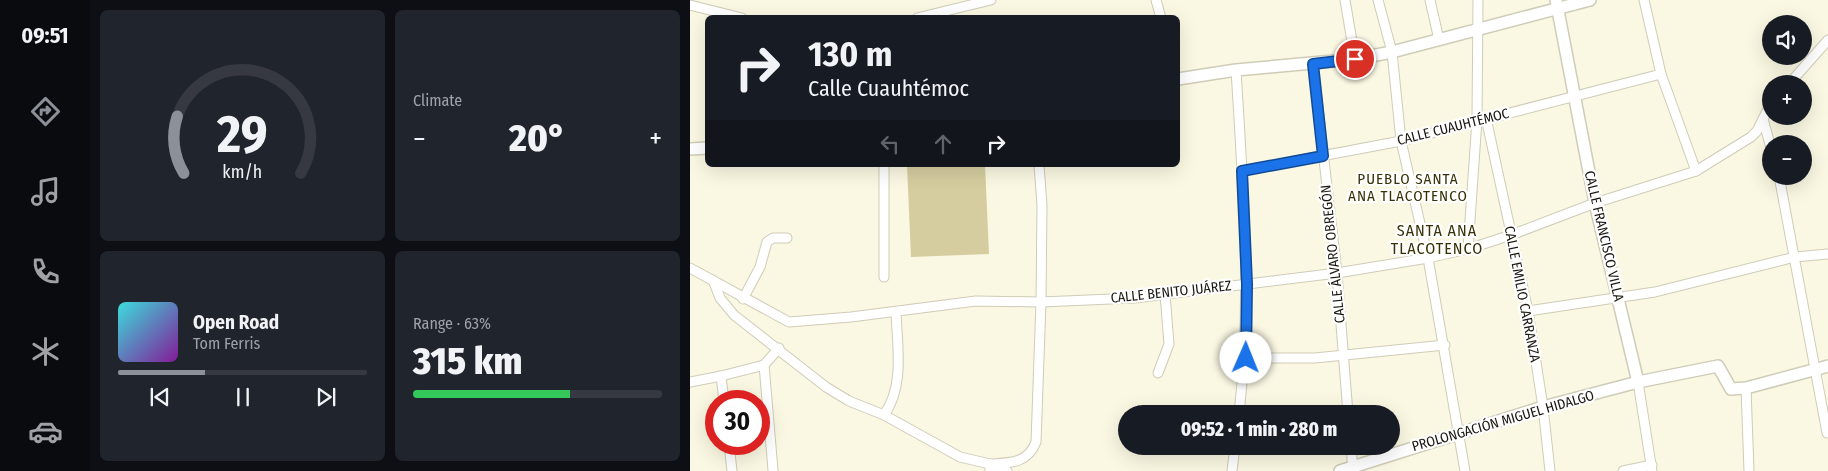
<!DOCTYPE html>
<html lang="en">
<head>
<meta charset="utf-8">
<style>
	:root { --surface:#171b24; --page:#20242c; --text:#f1f3f6; --muted:#9ea1a6; --line:#363941; --accent:#8c9099 }
	body { margin:0; font-family:"Fira Sans Condensed",sans-serif; background:var(--page); color:var(--text); height:100vh; display:flex; flex-direction:column; font-size:19px; white-space:nowrap }
	* { box-sizing:border-box; margin:0 }
	p { font-size:16px; color:var(--muted) }
	.icon { flex:none; width:28px; height:28px; fill:none; stroke:currentColor; stroke-width:2; stroke-linecap:round; stroke-linejoin:round }
	.map { position:relative; flex:1; overflow:hidden }
	.panel { display:flex; flex-direction:column; gap:10px; padding:10px; background:#0d0f14; width:600px }
	.panel>* { flex:none }
	.guide { position:absolute; left:15px; top:15px; width:475px; height:152px; border-radius:8px; box-shadow:0 5px 20px #0002; background:#171b24; color:var(--text); overflow:hidden }
	.buttons { position:absolute; left:1072px; top:15px; display:grid; gap:10px }
	.buttons a { display:grid; place-items:center; width:50px; height:50px; border-radius:50%; background:var(--surface); box-shadow:0 5px 20px #0002; font-size:25px }
	.speed { position:absolute; left:15px; top:390px; display:flex; gap:10px; font-size:25px; font-weight:700; text-align:center }
	.speed>* { display:grid; place-content:center; width:65px; height:65px; border-radius:50%; background:var(--surface); box-shadow:0 5px 20px #0002; line-height:1 }
	.speed .limit { border:8px solid #d22; background:#fff; color:#111 }
	.pin { position:absolute; display:grid; place-items:center; width:42px; height:42px; color:#fff; margin:-21px; border:2px solid #fff; border-radius:50%; box-shadow:0 1px 5px #0007 }
	.me { position:absolute; width:55px; margin:-28px; rotate:1deg; stroke-linejoin:round; filter:drop-shadow(0 0 4px #0008) }
	.turn { display:flex; align-items:center; gap:18px; height:105px; padding:0 20px; font-size:22px }
	.turn .icon { width:65px; height:65px; stroke-width:2.5 }
	.turn b { display:block; font-size:35px; line-height:42px }
	.lanes { display:flex; align-items:center; height:48px; padding:0 20px; background:#0003; justify-content:center; gap:25px; direction:ltr }
	.lanes .off { opacity:.35 }
	.big { font-size:38px; font-weight:800; line-height:1.1 }
	.panel .card { flex:1; display:flex; flex-direction:column; justify-content:center; gap:8px; min-width:0; padding:0 18px; border-radius:8px; background:var(--page) }
	.panel .dial { align-items:center; gap:0 }
	.dial svg { height:130px; overflow:visible; fill:none; stroke:var(--line); stroke-width:7; stroke-linecap:round; text-anchor:middle }
	.dial text { fill:var(--text); stroke:none }
	.song { display:flex; align-items:center; gap:15px }
	.cover { width:60px; height:60px; border-radius:8px; background:linear-gradient(135deg,hsl(180 70% 55%),hsl(290 70% 35%)) }
	.played { height:5px; border-radius:2px; background:linear-gradient(90deg,var(--accent) 35%,var(--line) 35%) }
	.keys { display:flex; justify-content:space-around; direction:ltr }
	.heat { display:flex; justify-content:space-between; align-items:center; font-size:28px; direction:ltr }
	.charge { height:8px; border-radius:4px; background:linear-gradient(90deg,#34c759 63%,var(--line) 0) }
	.panel .tiles { flex:1; display:grid; gap:10px; grid-template-columns:repeat(2,1fr) }
	.trip { position:absolute; left:428px; top:405px; width:282px; height:50px; border-radius:25px; background:var(--surface); box-shadow:0 5px 20px #0002; font-weight:800; line-height:50px; text-align:center }
	main { display:flex; flex:1; min-height:0 }
	.tabs { display:flex; flex-direction:column; width:90px; justify-content:space-around; align-items:center; background:#090b0e; color:var(--muted) }
	.tabs .icon { width:35px; height:35px }
	.tabs .on { color:var(--accent) }
	.tabs b { font-size:22px; color:var(--text) }
	.map>svg:first-child { display:block }
	.green { fill:#d5cd9f }
	.lines { fill:none; stroke-linecap:round; stroke-linejoin:round }
	.street-casing { stroke:#cfccb7; stroke-width:11 }
	.secondary-casing { stroke:#cfccb7; stroke-width:14 }
	.street { stroke:#fff; stroke-width:9 }
	.secondary { stroke:#fff; stroke-width:11 }
	.route-casing { stroke:#114b97; stroke-width:12 }
	.route { stroke:#1a73e8; stroke-width:9 }
	.labels { text-anchor:middle; dominant-baseline:central; stroke-width:4.5; stroke-linejoin:round; paint-order:stroke }
	.street-label { font-size:14px; fill:#1a1811; stroke:#fff }
	.neighbourhood-label { font-size:15px; letter-spacing:1px; fill:#383106; stroke:#fff }
	.quarter-label { font-size:16px; letter-spacing:1px; fill:#383106; stroke:#fff }
</style>
</head>
<body>
<main>
<nav class="tabs">
<b>09:51</b>
<svg class="icon on" aria-label="directions" viewBox="0 0 24 24"><path d="M12 3l9 9-9 9-9-9zM9 14v-3h6M13 9l2 2-2 2"/></svg>
<svg class="icon" aria-label="music" viewBox="0 0 24 24"><path d="M9 18V5l10-2v13"/><circle cx="6" cy="18" r="3"/><circle cx="16" cy="16" r="3"/></svg>
<svg class="icon" aria-label="phone" viewBox="0 0 24 24"><path d="M5 4h4l2 5-3 2q2 4 5 5l2-3 5 2v4C11 20 4 13 5 4z"/></svg>
<svg class="icon" aria-label="climate" viewBox="0 0 24 24"><path d="M12 3v18M4 7l16 10M4 17L20 7"/></svg>
<svg class="icon" aria-label="car" viewBox="0 0 24 24"><path d="M5 17H2v-5l4-1 3-4h7l3 4 3 1v5h-3M9 17h6M6 11h13"/><circle cx="7" cy="17" r="2"/><circle cx="17" cy="17" r="2"/></svg>
</nav>
<section class="panel">
<div class="tiles">
<div class="card dial"><svg viewBox="0 0 100 80">
<path d="M14 69A42 42 0 1 1 86 69"/>
<path d="M14 69A42 42 0 0 1 10 34" stroke="#8c9099"/>
<text x="50" y="56" font-size="32" font-weight="700">29</text>
<text x="50" y="72" font-size="11">km/h</text>
</svg></div>
<div class="card"><p>Climate</p>
<div class="heat"><a>−</a><b class="big">20°</b><a>+</a></div>
</div>
<div class="card">
<div class="song"><i class="cover"></i><div><b>Open Road</b><p>Tom Ferris</p></div></div>
<div class="played"></div>
<div class="keys"><svg class="icon" aria-label="previous" viewBox="0 0 24 24"><path d="M18 5L8 12l10 7zM5 5v14"/></svg><svg class="icon" aria-label="pause" viewBox="0 0 24 24"><path d="M8 5v14M16 5v14"/></svg><svg class="icon" aria-label="next" viewBox="0 0 24 24"><path d="M6 5l10 7-10 7zM19 5v14"/></svg></div>
</div>
<div class="card"><p>Range · 63%</p><b class="big">315 km</b><div class="charge"></div></div>
</div>
</section>
<div class="map">
<svg width="1138" height="471" viewBox="0 0 1138 471">
	<rect width="100%" height="100%" fill="#faf7e2"/>
	<path class="green" d="M217,165h78l4,89 -78,3z"/>
	<g class="lines">
		<g class="street-casing">
			<g id="street">
				<path d="M466,0l5,18"/>
				<path d="M655,0l10,59"/>
				<path d="M688,0l14,52 9,89 27,117 37,213"/>
				<path d="M740,0l9,40"/>
				<path d="M954,0l17,74 35,97"/>
				<path d="M0,5l52,13"/>
				<path d="M227,18l74,-18"/>
				<path d="M623,64l24,209 11,141"/>
				<path d="M546,70c7,115 16,229 3,344"/>
				<path d="M1099,84l39,-44"/>
				<path d="M796,118l42,193 15,96 7,64"/>
				<path d="M1073,119l8,29"/>
				<path d="M552,171l159,-30 260,-67"/>
				<path d="M1089,176l48,257"/>
				<path d="M778,249l9,-129 1,-120"/>
				<path d="M0,268l99,54 62,-5 125,-16 65,1 94,-4 202,-25 91,-15 40,-9 43,-14 84,-32 101,-32 55,-34 6,-6 14,-28"/>
				<path d="M194,277v-112"/>
				<path d="M23,280l7,18 14,17 92,72 23,14 35,14 76,42 30,7 17,7"/>
				<path d="M53,299l17,-32 7,-25 6,-4h14"/>
				<path d="M838,311l127,-19 140,-35 33,-3"/>
				<path d="M556,358h69l130,-13"/>
				<path d="M74,365l9,105"/>
				<path d="M468,373l11,-29 -4,-50"/>
				<path d="M0,382l31,-6"/>
				<path d="M948,382l14,89"/>
				<path d="M1056,388l3,83"/>
				<path d="M34,401l-3,-25 43,-11 15,-17"/>
				<path d="M194,415c21,-29 13,-70 12,-103"/>
				<path d="M39,444l3,27"/>
				<path d="M661,446l2,25"/>
				<path d="M300,471v-7c21,-1 38,-1 46,-22l5,-140 1,-97 -3,-40"/>
				<path d="M542,471l3,-25"/>
				<path d="M933,471l29,-6"/>
			</g>
		</g>
		<g class="secondary-casing">
			<g id="secondary">
				<path d="M866,0l39,203 43,179"/>
				<path d="M488,79l58,-9 119,-11 37,-7 198,-52"/>
				<path d="M0,149l18,-1"/>
				<path d="M650,471l203,-64 95,-25 80,-16 13,23 15,-1 82,-22"/>
			</g>
		</g>
		<use href="#street" class="street"/>
		<use href="#secondary" class="secondary"/>
	</g>
	<g class="lines">
		<g class="route-casing">
			<path id="route" d="M556,358l1,-74 -5,-113 81,-15 -10,-92 42,-5"/>
		</g>
		<use href="#route" class="route"/>
	</g>
	<g class="labels">
		<g class="street-label">
			<text transform="translate(763 127) rotate(-14)">CALLE CUAUHTÉMOC</text>
			<text transform="translate(914 236) rotate(77)">CALLE FRANCISCO VILLA</text>
			<text transform="translate(643 254) rotate(-96)">CALLE ÁLVARO OBREGÓN</text>
			<text transform="translate(481 292) rotate(-6)">CALLE BENITO JUÁREZ</text>
			<text transform="translate(832 294) rotate(79)">CALLE EMILIO CARRANZA</text>
			<text transform="translate(813 421) rotate(-16)">PROLONGACIÓN MIGUEL HIDALGO</text>
		</g>
		<g class="neighbourhood-label">
			<text x="718" y="179">PUEBLO SANTA<tspan x="718" dy="17">ANA TLACOTENCO</tspan></text>
		</g>
		<g class="quarter-label">
			<text x="747" y="230">SANTA ANA<tspan x="747" dy="18">TLACOTENCO</tspan></text>
		</g>
	</g>
</svg>
<div class="buttons">
<a><svg class="icon" aria-label="sound" viewBox="0 0 24 24"><path d="M4 9h4l5-4v14l-5-4H4zM17 9q2 3 0 6"/></svg></a>
<a>+</a>
<a>−</a>
</div>
<div class="speed"><div class="limit">30</div></div>
<div class="pin" style="left:665px;top:59px;background:#d93025"><svg class="icon" aria-label="arrive" viewBox="0 0 24 24"><path d="M6 21V4h12l-3 4 3 4H6"/></svg></div>
<svg class="me" style="left:556px;top:358px" viewBox="-20 -20 40 40"><circle r="19" fill="#fff"/><path d="M0-13L10 11 0 6-10 11z" fill="#1a73e8"/></svg>
<div class="trip">09:52 · 1 min · 280 m</div>
<div class="guide">
<div class="turn"><svg class="icon" aria-label="right" viewBox="0 0 24 24"><path d="M7 20v-9h11M14 6l5 5-5 5"/></svg><div><b>130 m</b>Calle Cuauhtémoc</div></div>
<div class="lanes"><svg class="icon off" aria-label="left" viewBox="0 0 24 24"><path d="M17 20v-9H6M10 6l-5 5 5 5"/></svg><svg class="icon off" aria-label="ahead" viewBox="0 0 24 24"><path d="M12 20V5M6 11l6-6 6 6"/></svg><svg class="icon" aria-label="right" viewBox="0 0 24 24"><path d="M7 20v-9h11M14 6l5 5-5 5"/></svg></div>
</div>
</div>
</main>
</body>
</html>
